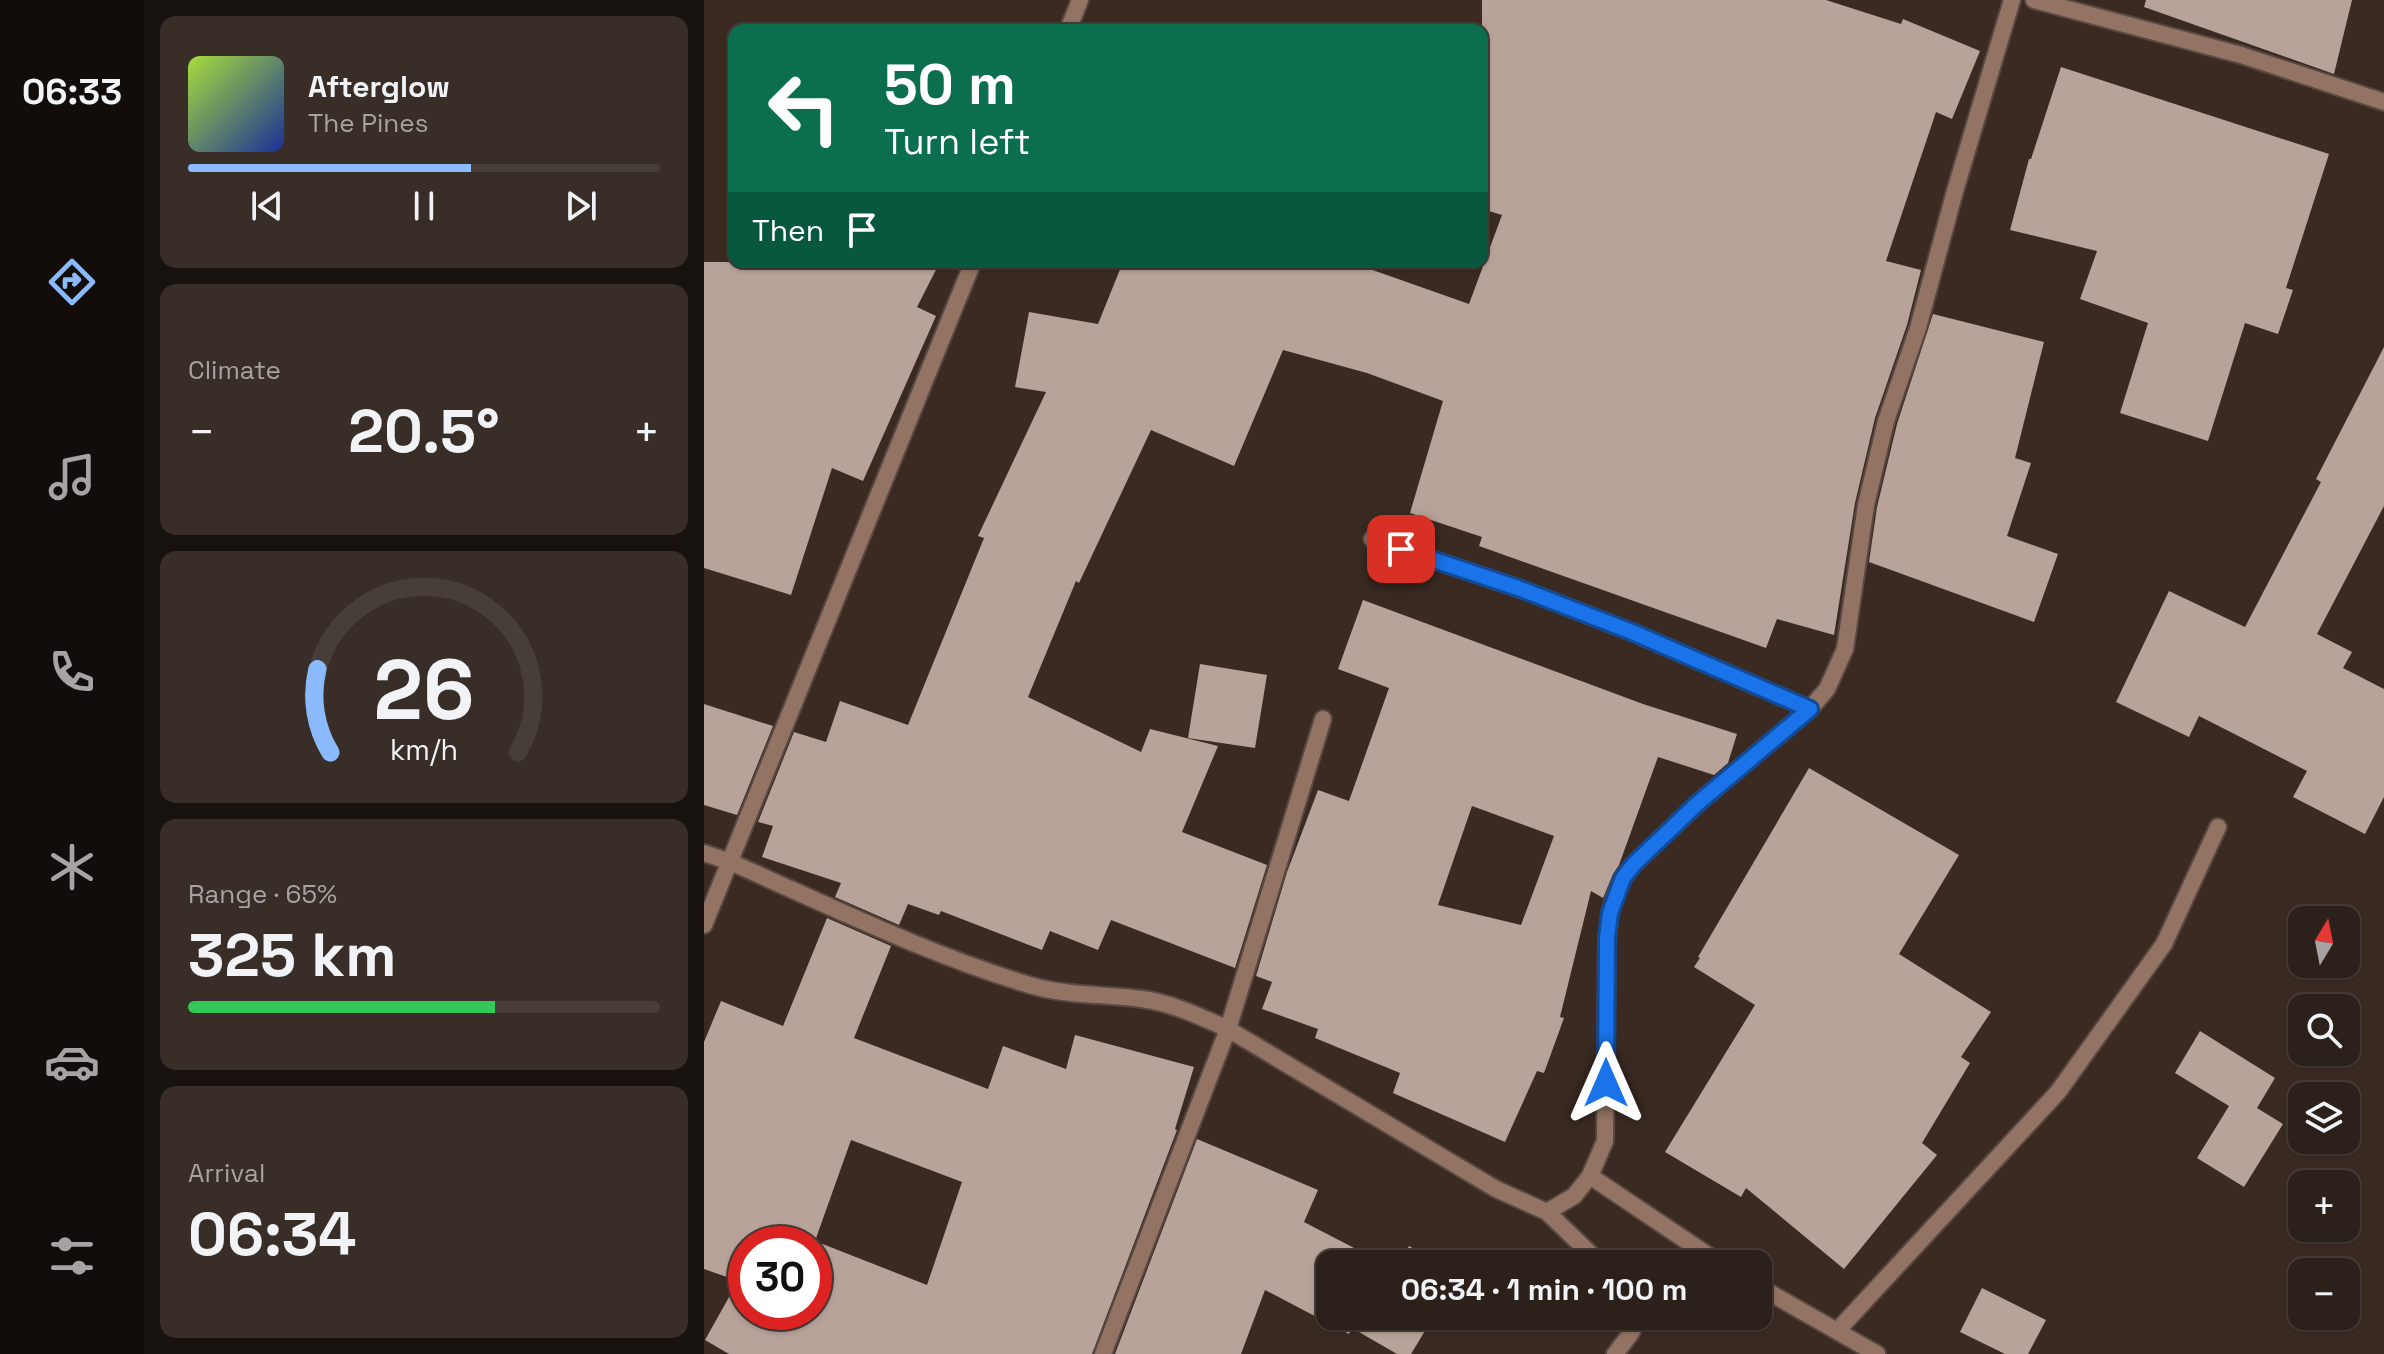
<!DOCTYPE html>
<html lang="en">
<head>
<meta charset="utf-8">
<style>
	:root { --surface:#2c201a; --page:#382d27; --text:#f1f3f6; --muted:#a6a3a2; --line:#483e39; --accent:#8bbafc }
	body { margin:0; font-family:"Space Grotesk",sans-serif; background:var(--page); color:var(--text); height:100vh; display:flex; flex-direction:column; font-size:30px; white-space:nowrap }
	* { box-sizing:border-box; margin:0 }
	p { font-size:26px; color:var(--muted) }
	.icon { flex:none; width:44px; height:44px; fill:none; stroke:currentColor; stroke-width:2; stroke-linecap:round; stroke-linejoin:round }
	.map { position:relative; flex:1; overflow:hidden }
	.panel { display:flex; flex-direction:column; gap:16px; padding:16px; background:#18120e; width:560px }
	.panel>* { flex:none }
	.guide { position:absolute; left:24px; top:24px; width:760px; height:244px; border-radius:16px; box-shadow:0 2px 6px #0004,0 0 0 2px var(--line); background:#0b6e4f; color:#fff; overflow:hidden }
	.needle { width:52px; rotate:10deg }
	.tools { position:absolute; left:1584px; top:906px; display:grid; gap:16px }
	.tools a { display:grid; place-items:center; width:72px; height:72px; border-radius:16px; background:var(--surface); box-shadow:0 2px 6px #0004,0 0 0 2px var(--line); font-size:40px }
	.speed { position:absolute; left:24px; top:1226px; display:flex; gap:16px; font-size:40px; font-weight:700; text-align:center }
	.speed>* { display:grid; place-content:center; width:104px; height:104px; border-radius:50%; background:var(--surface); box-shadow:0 2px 6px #0004,0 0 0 2px var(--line); line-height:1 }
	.speed .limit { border:12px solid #d22; background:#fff; color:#111 }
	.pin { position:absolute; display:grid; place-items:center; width:68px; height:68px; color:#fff; margin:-34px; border-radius:16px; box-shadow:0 4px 12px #0006 }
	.me { position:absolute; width:88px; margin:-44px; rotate:0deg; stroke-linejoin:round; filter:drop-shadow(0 0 6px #0008) }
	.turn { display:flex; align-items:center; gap:28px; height:168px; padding:0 24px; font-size:36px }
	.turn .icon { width:104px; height:104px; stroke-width:2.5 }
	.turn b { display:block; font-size:56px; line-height:68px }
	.then { display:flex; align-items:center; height:76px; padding:0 24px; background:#0003; gap:16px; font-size:30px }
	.big { font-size:60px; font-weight:800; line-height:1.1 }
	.panel .tile { flex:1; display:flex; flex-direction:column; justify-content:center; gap:12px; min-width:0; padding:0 28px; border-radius:16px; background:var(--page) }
	.panel .dial { align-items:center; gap:0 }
	.dial svg { height:208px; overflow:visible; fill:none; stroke:var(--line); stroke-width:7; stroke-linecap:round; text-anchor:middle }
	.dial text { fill:var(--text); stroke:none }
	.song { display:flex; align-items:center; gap:24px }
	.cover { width:96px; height:96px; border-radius:12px; background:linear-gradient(135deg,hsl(80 70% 55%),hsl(230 70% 35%)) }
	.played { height:8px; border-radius:4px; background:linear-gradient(90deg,var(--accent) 60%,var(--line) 60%) }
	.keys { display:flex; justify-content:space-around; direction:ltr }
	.heat { display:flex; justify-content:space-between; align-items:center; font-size:44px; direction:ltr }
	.charge { height:12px; border-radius:6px; background:linear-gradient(90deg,#34c759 65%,var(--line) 0) }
	.trip { position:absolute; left:612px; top:1250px; width:456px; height:80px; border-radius:16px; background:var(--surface); box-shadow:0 2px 6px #0004,0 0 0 2px var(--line); font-weight:800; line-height:80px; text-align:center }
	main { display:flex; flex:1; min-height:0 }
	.dock { display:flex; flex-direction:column; width:144px; justify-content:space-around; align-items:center; background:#120d0a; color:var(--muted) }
	.dock .icon { width:56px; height:56px }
	.dock .on { color:var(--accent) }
	.dock b { font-size:36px; color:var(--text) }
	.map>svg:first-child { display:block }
	.building { fill:#b7a39a; fill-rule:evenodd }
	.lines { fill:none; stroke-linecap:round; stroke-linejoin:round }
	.service-casing { stroke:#574841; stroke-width:20 }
	.minor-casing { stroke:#574841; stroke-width:20 }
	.service { stroke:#937363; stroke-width:16 }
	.minor { stroke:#937363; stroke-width:16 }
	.route-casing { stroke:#114b97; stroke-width:20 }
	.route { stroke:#1a73e8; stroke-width:14 }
</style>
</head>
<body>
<main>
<nav class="dock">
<b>06:33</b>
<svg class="icon on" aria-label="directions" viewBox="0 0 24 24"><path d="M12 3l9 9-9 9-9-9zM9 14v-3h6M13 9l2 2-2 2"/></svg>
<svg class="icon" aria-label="music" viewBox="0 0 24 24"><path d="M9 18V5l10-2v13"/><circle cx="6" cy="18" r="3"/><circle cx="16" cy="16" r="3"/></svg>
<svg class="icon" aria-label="phone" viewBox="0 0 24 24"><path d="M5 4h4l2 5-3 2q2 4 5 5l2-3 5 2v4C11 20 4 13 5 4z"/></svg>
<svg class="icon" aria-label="climate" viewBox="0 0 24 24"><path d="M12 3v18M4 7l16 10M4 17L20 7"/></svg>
<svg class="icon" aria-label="car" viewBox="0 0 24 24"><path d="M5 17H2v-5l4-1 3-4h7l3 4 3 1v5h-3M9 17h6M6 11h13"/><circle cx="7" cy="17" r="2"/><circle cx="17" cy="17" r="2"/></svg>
<svg class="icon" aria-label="filters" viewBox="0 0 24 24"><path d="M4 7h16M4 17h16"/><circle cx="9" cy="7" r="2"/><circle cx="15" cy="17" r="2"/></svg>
</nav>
<section class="panel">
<div class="tile">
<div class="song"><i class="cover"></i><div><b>Afterglow</b><p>The Pines</p></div></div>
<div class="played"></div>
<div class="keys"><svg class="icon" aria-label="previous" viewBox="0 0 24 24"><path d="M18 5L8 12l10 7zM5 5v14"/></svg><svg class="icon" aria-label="pause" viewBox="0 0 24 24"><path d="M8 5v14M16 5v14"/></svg><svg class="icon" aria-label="next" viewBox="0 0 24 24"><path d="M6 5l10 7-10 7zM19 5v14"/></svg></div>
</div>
<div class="tile"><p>Climate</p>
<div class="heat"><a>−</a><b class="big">20.5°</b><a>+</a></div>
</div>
<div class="tile dial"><svg viewBox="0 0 100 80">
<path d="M14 69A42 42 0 1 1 86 69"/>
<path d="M14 69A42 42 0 0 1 9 37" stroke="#8bbafc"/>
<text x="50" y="56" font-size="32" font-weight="700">26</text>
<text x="50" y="72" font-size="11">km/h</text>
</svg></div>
<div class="tile"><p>Range · 65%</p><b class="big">325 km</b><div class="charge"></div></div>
<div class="tile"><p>Arrival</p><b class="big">06:34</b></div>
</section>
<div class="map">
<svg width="1680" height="1354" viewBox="0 0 1680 1354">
	<rect width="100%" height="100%" fill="#3a2a22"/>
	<g class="building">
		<path d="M778,0h344l75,24 2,-5 77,32 -28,68 -16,-7 -50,149 35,9 -14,55 -32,93 -20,85 -21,132 -57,-16 -11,29 -287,-102 3,-9 -72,-24 33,-112 -76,-28 -84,-23 -49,116 -83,-36 -72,153 -3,-2 -48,116 113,55 9,-23 68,17 -36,86 85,33 -32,103 -124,-48 -13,30 -48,-19 -8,19 -101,-39 -2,4 -31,-11 -9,21 -64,-28 6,-14 -79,-26 11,-31 -15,-4 36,-90 32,10 14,-41 68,24 76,-187 -6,-2 68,-144 -31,-5 14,-75 69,12 25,-62h227l119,42 33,-89 -20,-6z"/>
		<path d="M1442,0h206l-18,74 -190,-67z"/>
		<path d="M1357,67l268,87 -43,134 7,2 -15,44 -33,-11 -37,118 -88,-28 28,-90 -68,-24 17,-48 -87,-21 19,-71h2z"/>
		<path d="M0,262h236l-23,45 19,9 -73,165 -31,-13 -41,127 -87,-27z"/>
		<path d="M1229,314l111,28 -29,116 16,5 -24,73 51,18 -24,68 -165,-60 8,-55 20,-83z"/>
		<path d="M1680,347v159l-67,128 35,18 -9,16 41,21v108l-19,37 -72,-37 14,-26 -108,-55 -10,21 -73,-35 53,-111 76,36 76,-145 -5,-3z"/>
		<path d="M659,600l280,104 94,30 -9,29 -14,12 -56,-18 -39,108 -6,9 -10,24 -12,-7 -31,126 4,1 -20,55 -7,-2 -32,71 -112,-49 7,-20 -85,-35 3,-9 -56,-20 10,-27 -16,-6 31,-104 31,-82 31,11 40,-113 -51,-19zM768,806l82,30 -33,89 -83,-20z"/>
		<path d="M496,664l67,11 -12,73 -67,-10z"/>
		<path d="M0,704l69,22 -36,89 -33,-10z"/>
		<path d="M1105,768l150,87 -60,99 92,58 -30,45 9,6 -48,80 15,12 -93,114 -98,-81 -5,9 -76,-45 90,-147 -61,-38 6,-9 -2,-1z"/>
		<path d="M123,918l64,28 -37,92 134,51 15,-43 63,23 9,-34 119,32 -19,62 2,1 -85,224h-363l-24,-14 33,-59 -34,-12v-227l17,-41 62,25zM147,1140l111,42 -35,103 -112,-44zM42,1244h68v68h-68z"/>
		<path d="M1496,1031l75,47 -18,30 26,16 -39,63 -47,-29 32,-52 -54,-33z"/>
		<path d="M493,1139l121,51 -14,32 81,42h-55v52h104l-23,38h-14l-45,-26 -3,6 -84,-44 -24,64h-126z"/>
		<path d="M705,1246l31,18h-42z"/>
		<path d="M1278,1288l64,32 -18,34h-23l-45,-22z"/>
	</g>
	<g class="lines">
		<g class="service-casing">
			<path id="service" d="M668,539l146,49 114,44 178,77"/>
		</g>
		<g class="minor-casing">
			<g id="minor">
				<path d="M1330,0l207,55 143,47"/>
				<path d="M364,30l12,-30"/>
				<path d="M0,853l24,8c100,44 200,94 305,125 36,10 73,8 109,13 30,4 59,18 86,30l95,-310"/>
				<path d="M0,925l269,-663"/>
				<path d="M886,1176l131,88"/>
				<path d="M843,1212l54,52"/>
				<path d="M1054,1286l119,68"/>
				<path d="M1133,1331l221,-239 106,-148 54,-117"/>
				<path d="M399,1354l125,-325 268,160 51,23 27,-16 16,-20 15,-35 2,-203 3,-25 5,-17 8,-18 11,-14 64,-61 112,-94 17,-20 18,-40 21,-144 20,-84 32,-93 37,-137 57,-191"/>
				<path d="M911,1354l16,-21 8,-17"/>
			</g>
		</g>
		<use href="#service" class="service"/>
		<use href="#minor" class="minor"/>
	</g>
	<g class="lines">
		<g class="route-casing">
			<path id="route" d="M697,549l117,39 114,44 178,77 -112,94 -64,61 -11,14 -13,35 -3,25 -1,145"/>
		</g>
		<use href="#route" class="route"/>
	</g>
</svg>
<div class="tools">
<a><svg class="needle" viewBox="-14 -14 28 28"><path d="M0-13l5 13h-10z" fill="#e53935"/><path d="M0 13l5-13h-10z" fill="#a6a3a2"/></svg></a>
<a><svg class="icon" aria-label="search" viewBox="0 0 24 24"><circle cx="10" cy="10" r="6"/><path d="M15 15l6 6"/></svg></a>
<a><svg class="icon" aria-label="layers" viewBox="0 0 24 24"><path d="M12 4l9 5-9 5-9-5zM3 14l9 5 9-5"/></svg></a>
<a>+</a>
<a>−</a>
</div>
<div class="speed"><div class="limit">30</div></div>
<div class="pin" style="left:697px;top:549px;background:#d93025"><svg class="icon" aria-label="arrive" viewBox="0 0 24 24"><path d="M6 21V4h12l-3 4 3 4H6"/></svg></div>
<svg class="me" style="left:902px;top:1083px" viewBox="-20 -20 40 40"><path d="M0-17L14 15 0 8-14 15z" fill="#1a73e8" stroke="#fff" stroke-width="4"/></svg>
<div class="trip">06:34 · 1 min · 100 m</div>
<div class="guide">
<div class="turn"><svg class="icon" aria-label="left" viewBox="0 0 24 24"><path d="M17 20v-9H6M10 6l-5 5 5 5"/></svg><div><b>50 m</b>Turn left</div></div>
<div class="then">Then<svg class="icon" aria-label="arrive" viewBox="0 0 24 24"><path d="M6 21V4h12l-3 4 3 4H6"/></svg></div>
</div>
</div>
</main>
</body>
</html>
